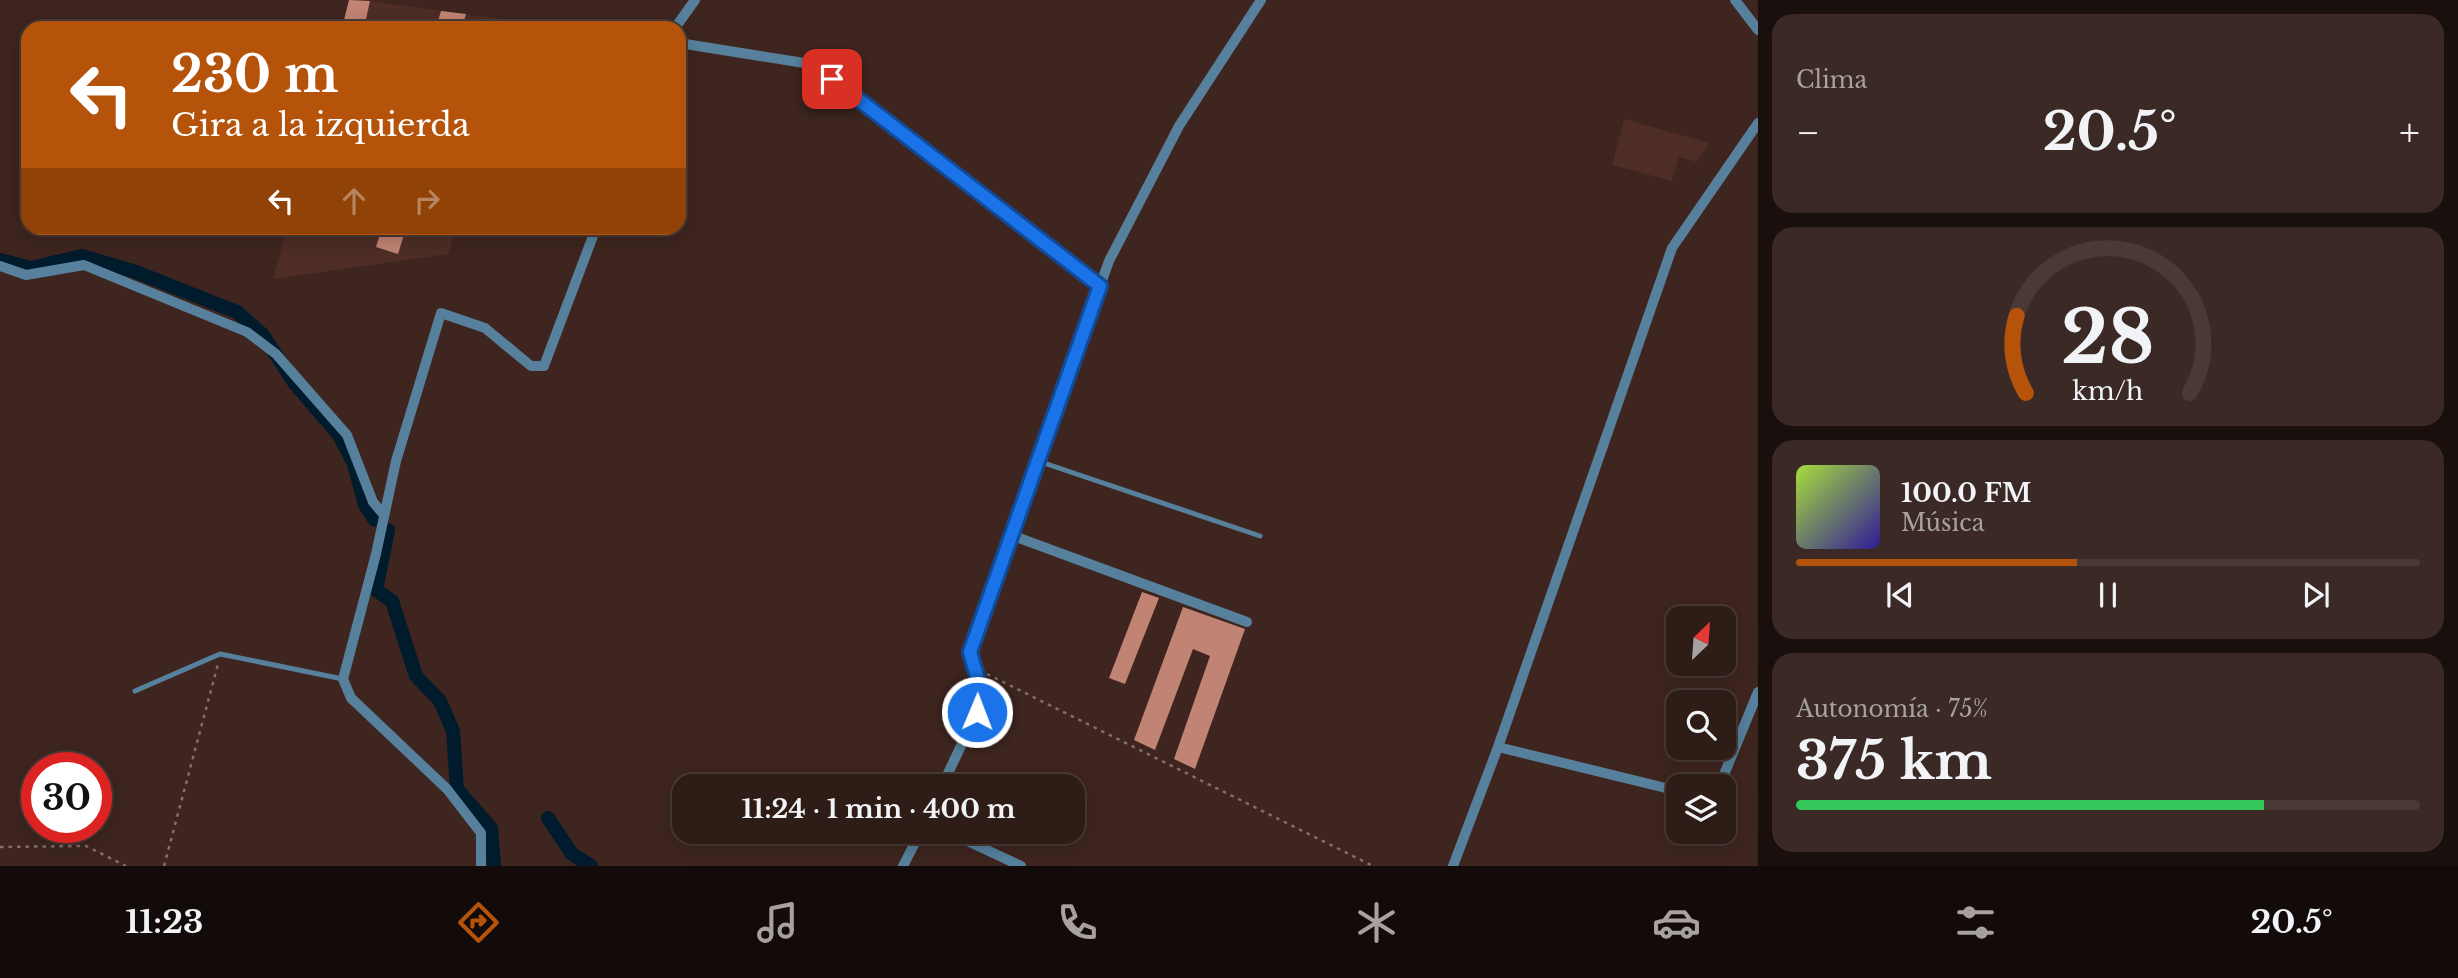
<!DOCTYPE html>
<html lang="es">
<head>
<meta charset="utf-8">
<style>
	:root { --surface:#2e1c17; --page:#3a2924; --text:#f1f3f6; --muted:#a7a1a1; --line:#493a36; --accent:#b45309 }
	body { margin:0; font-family:"Libre Baskerville",serif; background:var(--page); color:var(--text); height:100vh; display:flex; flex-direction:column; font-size:26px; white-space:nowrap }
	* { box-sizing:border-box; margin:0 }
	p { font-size:23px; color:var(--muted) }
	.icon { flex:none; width:38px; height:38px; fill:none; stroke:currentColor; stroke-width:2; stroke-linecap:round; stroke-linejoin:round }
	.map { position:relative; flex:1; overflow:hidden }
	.panel { display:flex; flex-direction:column; gap:14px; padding:14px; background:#190f0d; width:700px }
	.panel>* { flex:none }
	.banner { position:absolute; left:21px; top:21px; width:665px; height:214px; border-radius:21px; box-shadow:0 4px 18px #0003,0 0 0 2px var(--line); background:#b45309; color:#fff; overflow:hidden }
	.needle { width:46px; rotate:25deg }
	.controls { position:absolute; left:1666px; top:606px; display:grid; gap:14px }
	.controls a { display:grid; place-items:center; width:70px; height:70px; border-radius:14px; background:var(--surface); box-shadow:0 4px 18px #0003,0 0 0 2px var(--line); font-size:35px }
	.speed { position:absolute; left:21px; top:752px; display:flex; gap:14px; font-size:35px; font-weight:700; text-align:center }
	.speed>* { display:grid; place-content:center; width:91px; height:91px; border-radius:50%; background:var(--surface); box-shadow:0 4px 18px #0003,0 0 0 2px var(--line); line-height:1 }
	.speed .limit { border:10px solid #d22; background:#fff; color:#111 }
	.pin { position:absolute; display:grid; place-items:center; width:60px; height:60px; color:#fff; margin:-30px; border-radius:14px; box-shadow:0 4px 10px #0006 }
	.me { position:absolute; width:77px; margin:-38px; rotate:1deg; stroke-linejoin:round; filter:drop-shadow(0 0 5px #0008) }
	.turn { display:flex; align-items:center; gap:24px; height:147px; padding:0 35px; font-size:32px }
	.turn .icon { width:91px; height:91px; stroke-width:2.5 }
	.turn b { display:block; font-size:49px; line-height:60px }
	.lanes { display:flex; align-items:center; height:66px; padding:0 35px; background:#0003; justify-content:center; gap:35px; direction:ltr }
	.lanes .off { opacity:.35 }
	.big { font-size:52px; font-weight:700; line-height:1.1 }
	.panel .card { flex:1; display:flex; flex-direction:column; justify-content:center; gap:10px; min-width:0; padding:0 24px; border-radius:21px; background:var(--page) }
	.panel .dial { align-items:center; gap:0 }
	.dial svg { height:182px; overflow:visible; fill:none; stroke:var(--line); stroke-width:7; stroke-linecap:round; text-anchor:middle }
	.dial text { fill:var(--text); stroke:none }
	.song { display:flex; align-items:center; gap:21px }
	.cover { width:84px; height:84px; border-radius:10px; background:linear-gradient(135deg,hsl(80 70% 55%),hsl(250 70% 35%)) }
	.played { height:7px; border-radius:4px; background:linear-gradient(90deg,var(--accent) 45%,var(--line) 45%) }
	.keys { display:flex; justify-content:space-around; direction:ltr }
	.heat { display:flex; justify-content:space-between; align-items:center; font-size:38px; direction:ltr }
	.charge { height:10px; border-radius:5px; background:linear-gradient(90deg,#34c759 75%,var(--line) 0) }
	.trip { position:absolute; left:672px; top:774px; width:413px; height:70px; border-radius:21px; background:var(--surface); box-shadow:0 4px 18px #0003,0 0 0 2px var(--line); font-weight:700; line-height:70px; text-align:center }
	.tab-bar { display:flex; height:112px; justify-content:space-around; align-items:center; background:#120b09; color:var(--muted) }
	.tab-bar .icon { width:49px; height:49px }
	.tab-bar .selected { color:var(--accent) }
	.tab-bar b { font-size:32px; color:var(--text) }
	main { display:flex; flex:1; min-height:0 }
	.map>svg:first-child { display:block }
	.built { fill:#4d2d26 }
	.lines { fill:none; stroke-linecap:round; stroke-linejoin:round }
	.canal { stroke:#001b2c; stroke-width:14 }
	.building { fill:#c08374 }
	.path { stroke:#846e69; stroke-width:2.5; stroke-dasharray:3.5 5; stroke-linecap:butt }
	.service { stroke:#56809c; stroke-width:5 }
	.minor { stroke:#56809c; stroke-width:10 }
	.route-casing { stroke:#114b97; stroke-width:18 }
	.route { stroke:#1a73e8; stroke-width:12 }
</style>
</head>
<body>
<main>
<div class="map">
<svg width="1758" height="866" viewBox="0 0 1758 866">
	<rect width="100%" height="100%" fill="#3e251f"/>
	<g class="built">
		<path d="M349,0h12l161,22 -1,6h-179z"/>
		<path d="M1624,119l85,24 -12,19 -18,-5 -7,24 -60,-16z"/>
		<path d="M287,228h169l-8,26 -175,25z"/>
	</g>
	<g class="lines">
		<g class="canal">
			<path d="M0,260l31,8 51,-12 54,16 101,40 26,23 32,49 44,51 15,29 11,41 10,15"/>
			<path d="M388,530l-12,60 16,11 24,75 24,25 13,30 4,58 34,39 3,38"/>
			<path d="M548,818l24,36 19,12"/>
		</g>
	</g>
	<g class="building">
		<path d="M349,0l21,1 -6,27h-22z"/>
		<path d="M441,11l25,3 -4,14h-26z"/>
		<path d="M382,228h24l-8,26 -22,-7z"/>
		<path d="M1142,592l17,6 -34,86 -16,-6z"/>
		<path d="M1183,607l62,22 -50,140 -21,-10 36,-103 -17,-7 -38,101 -21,-10z"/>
	</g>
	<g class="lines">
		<g class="path">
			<path d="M987,674l386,192"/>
			<path d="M0,847l86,-1 40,20"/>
			<path d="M164,866l54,-202"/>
		</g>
		<g class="service">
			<path d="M1038,461l222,75"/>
			<path d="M135,691l85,-37 123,25"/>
		</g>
		<g class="minor">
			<path d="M1735,0l23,30"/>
			<path d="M675,28l20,-28"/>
			<path d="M679,43l125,20 28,16 268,207"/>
			<path d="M0,266l26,9 58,-10 163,67 29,22 71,81 26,67 11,13"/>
			<path d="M1011,535l236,87"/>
			<path d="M1498,747l180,44"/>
			<path d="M942,786l35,-74 3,-25 -11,-35 140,-391 70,-135 82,-126"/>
			<path d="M1717,786l6,-9 35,-85"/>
			<path d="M946,831l75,35"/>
			<path d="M481,866v-33l-34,-44 -96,-91 -8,-19 33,-125 20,-93 45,-148 44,15 46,38h13l52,-138"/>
			<path d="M903,866l18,-35"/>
			<path d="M1453,866l45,-119 174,-499 86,-125"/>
		</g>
	</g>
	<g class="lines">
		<g class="route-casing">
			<path id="route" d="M832,79l268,207 -130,366 10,35 -3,25"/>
		</g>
		<use href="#route" class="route"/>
	</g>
</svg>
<div class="controls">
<a><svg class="needle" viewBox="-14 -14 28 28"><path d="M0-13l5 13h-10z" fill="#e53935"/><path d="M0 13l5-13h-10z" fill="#a7a1a1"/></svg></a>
<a><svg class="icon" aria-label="search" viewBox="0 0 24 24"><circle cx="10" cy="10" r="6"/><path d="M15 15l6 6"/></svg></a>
<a><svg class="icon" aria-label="layers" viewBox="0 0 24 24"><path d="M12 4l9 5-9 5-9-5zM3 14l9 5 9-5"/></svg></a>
</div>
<div class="speed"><div class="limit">30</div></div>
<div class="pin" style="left:832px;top:79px;background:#d93025"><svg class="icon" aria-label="arrive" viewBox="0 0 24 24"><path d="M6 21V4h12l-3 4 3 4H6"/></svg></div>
<svg class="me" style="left:977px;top:712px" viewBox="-20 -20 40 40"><circle r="17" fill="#1a73e8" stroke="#fff" stroke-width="3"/><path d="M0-11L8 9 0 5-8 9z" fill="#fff"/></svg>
<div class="trip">11:24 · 1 min · 400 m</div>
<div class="banner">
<div class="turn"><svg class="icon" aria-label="left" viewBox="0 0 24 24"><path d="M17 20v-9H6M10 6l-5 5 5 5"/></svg><div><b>230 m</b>Gira a la izquierda</div></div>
<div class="lanes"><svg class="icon" aria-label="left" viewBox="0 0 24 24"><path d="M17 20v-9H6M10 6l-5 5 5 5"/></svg><svg class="icon off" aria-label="ahead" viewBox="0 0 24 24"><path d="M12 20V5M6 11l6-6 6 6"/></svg><svg class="icon off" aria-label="right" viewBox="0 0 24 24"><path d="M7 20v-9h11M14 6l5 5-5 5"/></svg></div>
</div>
</div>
<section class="panel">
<div class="card"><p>Clima</p>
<div class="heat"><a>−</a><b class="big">20.5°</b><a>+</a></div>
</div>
<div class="card dial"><svg viewBox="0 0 100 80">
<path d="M14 69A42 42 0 1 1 86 69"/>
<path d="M14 69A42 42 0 0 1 10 35" stroke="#b45309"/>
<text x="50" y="56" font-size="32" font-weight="700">28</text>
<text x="50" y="72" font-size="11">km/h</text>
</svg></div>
<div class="card">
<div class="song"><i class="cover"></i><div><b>100.0 FM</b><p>Música</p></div></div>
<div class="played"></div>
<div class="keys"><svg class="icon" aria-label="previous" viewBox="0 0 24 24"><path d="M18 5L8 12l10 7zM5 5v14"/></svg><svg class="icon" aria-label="pause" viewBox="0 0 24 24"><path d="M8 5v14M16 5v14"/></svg><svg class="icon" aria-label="next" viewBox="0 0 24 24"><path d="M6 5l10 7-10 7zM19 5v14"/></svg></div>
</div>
<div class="card"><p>Autonomía · 75%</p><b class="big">375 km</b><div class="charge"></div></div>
</section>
</main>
<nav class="tab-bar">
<b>11:23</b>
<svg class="icon selected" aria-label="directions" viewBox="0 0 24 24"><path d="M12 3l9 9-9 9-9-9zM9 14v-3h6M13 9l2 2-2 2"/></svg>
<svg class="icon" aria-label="music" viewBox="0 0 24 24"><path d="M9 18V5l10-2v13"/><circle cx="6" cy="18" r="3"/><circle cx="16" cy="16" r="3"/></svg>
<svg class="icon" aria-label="phone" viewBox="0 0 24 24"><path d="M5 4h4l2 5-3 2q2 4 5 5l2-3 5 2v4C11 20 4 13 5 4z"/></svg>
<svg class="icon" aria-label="climate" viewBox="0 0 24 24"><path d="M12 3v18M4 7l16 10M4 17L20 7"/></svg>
<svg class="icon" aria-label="car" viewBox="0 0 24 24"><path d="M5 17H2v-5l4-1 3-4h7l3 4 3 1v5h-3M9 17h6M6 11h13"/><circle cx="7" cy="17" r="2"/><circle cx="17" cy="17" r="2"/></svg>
<svg class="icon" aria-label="filters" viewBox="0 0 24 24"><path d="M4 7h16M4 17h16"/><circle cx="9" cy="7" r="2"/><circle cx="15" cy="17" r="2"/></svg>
<b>20.5°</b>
</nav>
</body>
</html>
